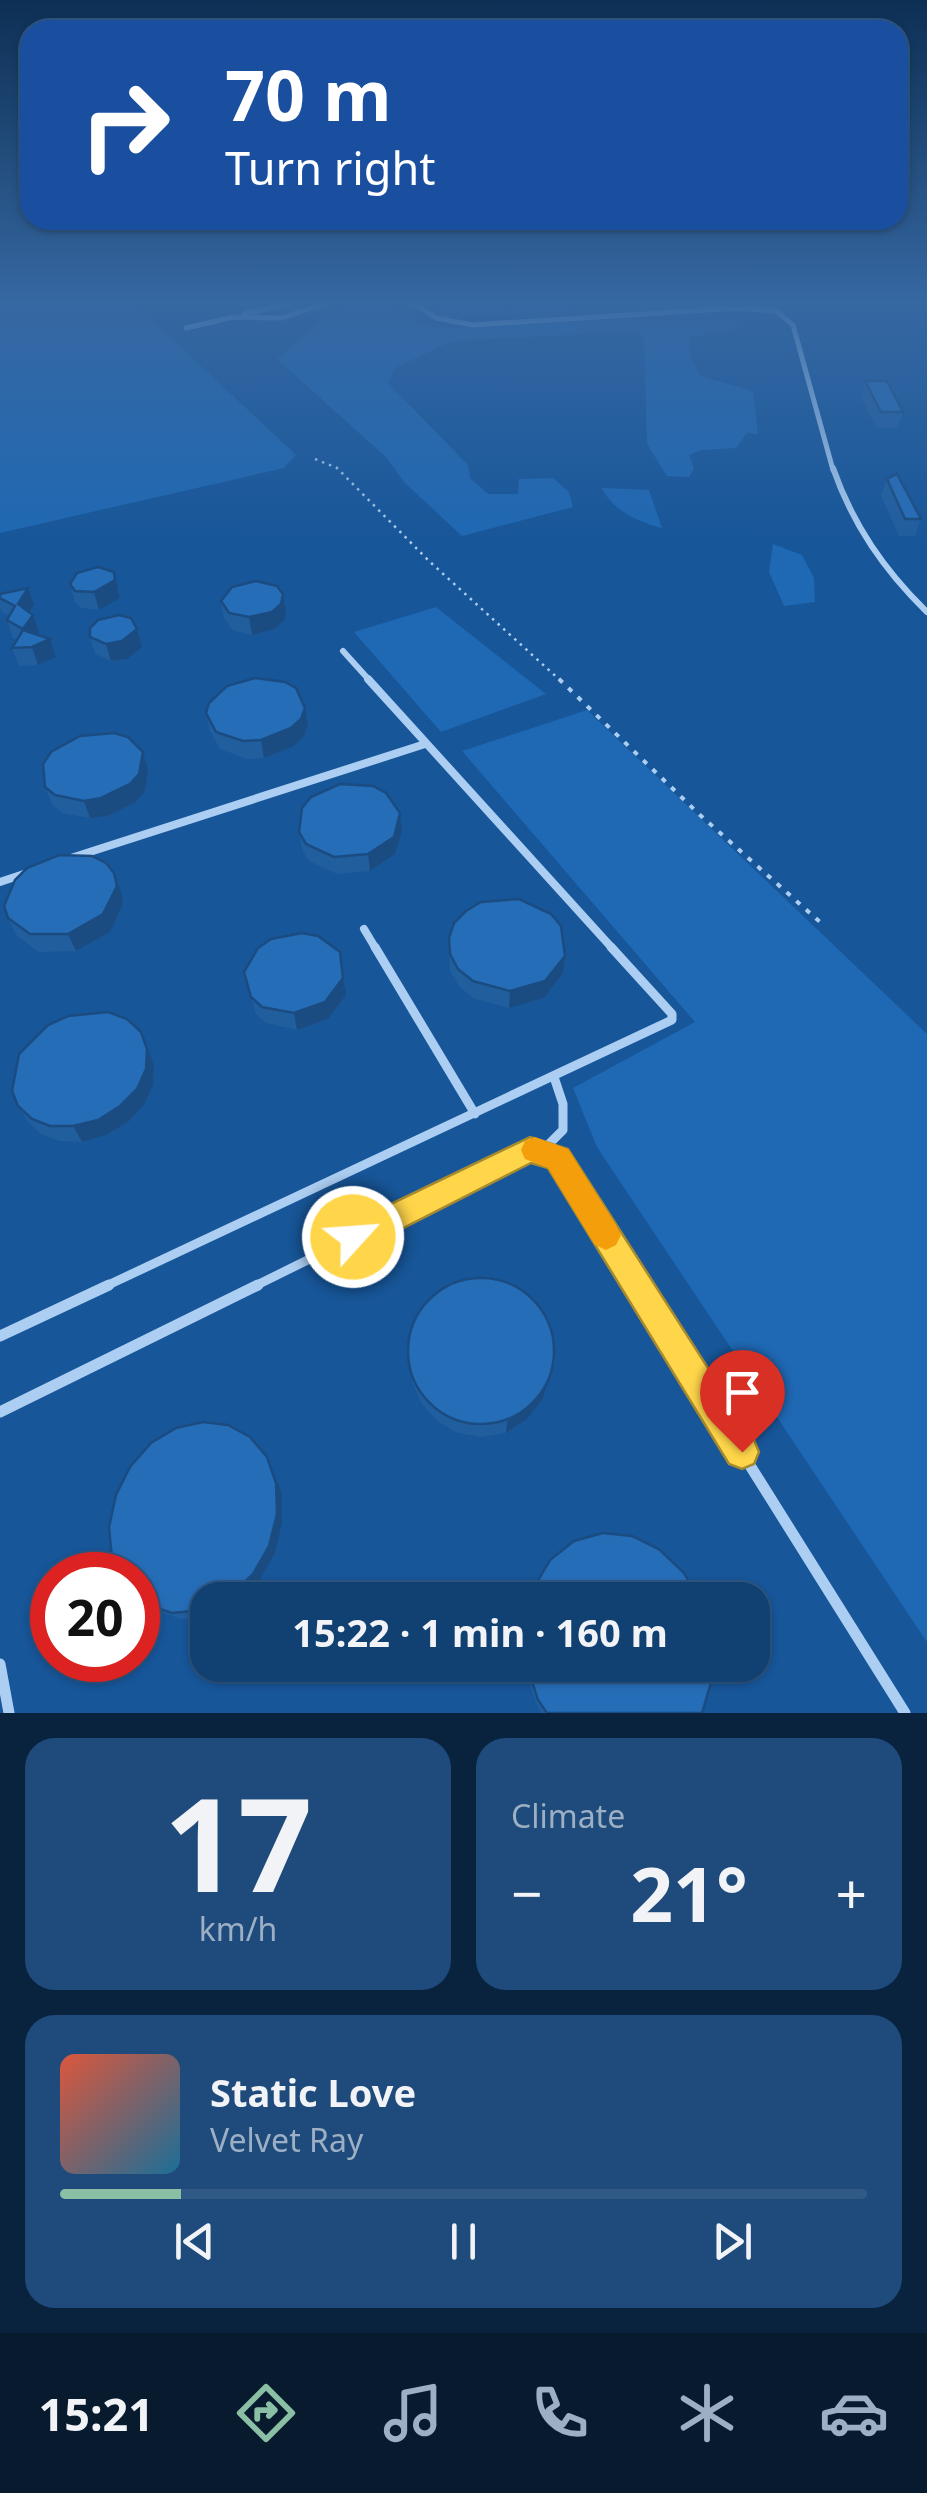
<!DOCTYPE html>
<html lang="en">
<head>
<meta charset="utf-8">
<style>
	:root { --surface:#114073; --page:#1e4b7b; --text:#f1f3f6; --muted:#9cafc4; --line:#305985; --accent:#8abfa5 }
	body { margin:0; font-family:"Noto Sans",sans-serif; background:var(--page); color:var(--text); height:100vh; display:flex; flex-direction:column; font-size:38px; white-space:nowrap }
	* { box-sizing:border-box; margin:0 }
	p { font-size:32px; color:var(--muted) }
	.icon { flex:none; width:55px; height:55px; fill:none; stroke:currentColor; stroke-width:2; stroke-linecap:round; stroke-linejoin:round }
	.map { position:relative; height:1713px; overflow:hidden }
	.panel { display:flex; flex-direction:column; gap:25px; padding:25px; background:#09233f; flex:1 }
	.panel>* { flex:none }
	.banner { position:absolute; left:20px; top:20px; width:888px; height:210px; border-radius:30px; box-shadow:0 2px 8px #0004,0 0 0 2px var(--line); background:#1a4fa0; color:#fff; overflow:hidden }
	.speed { position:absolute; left:30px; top:1552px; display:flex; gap:20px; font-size:50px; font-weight:700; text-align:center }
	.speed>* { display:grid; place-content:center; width:130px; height:130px; border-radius:50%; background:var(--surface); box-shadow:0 2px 8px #0004,0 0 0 2px var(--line); line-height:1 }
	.speed .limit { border:15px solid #d22; background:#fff; color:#111 }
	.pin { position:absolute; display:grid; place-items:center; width:85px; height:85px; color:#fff; margin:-102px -42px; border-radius:50% 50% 50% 0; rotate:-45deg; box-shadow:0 0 10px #0007 }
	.pin .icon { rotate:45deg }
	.me { position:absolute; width:110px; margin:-55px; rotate:64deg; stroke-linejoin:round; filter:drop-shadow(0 0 8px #0008) }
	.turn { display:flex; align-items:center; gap:35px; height:210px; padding:0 40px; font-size:45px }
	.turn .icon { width:130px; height:130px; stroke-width:2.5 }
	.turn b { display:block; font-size:70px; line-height:85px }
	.big { font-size:75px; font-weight:700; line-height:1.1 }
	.panel .widget { flex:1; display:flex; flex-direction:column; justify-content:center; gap:15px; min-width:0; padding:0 35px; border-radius:30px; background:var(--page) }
	.panel .dial { align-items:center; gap:0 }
	.dial b { font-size:130px; line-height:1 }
	.song { display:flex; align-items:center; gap:30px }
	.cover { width:120px; height:120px; border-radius:15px; background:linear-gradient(135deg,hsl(10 70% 55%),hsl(200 70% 35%)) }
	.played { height:10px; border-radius:5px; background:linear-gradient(90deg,var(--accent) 15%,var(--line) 15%) }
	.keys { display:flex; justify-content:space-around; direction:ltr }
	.heat { display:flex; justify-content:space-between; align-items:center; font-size:55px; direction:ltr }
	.panel .tiles { flex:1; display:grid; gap:25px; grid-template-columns:1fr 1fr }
	.widget:last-child { grid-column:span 2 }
	.trip { position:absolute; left:190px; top:1582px; width:580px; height:100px; border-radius:30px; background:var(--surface); box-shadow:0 2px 8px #0004,0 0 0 2px var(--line); font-weight:700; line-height:100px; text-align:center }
	.tab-bar { display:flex; height:160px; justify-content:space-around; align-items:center; background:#071a2e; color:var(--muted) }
	.tab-bar .icon { width:70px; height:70px }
	.tab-bar .on { color:var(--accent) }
	.tab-bar b { font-size:45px; color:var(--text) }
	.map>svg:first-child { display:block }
	.green { fill:#1f68b3 }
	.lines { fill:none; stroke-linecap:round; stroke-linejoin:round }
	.path-far1 { stroke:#accef2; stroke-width:2.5; stroke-dasharray:2.5 5; stroke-linecap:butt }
	.path { stroke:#accef2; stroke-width:4; stroke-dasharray:5 8; stroke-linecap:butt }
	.service-far4 { stroke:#accef2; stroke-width:5 }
	.service-far3 { stroke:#accef2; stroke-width:6 }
	.service-far2 { stroke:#accef2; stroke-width:8 }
	.service-far1 { stroke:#accef2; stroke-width:9 }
	.service { stroke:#accef2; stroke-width:11 }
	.wall { fill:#215e9e }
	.shaded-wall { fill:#1b4c81 }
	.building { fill:#266db8; stroke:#1b4c81; stroke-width:2.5 }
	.route { fill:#ffd54a; stroke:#a68a30; stroke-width:2.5 }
	.slow { fill:#f59e0b }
</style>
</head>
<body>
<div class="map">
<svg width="927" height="1713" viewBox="0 0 927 1713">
	<rect width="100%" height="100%" fill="#175699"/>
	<g class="green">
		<path d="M132,301l164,154 -12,13 -284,65v-232z"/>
		<path d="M343,301h49l4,8 26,15 31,5 159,-9 122,1 9,6 -53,10v19l10,20 53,15 5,43 -11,-1 -11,15 -34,2 -13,5 5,14 -5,8 -22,-1 -20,-32 -3,-107 -8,-6 -184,10 -57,27 -7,15 80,82 2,13 18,16h30l1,-15 34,-1 16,14 4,15 -111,29 -58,-54 -17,-24 -110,-99z"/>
		<path d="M423,301h256l-8,6 -226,9z"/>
		<path d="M602,488l47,2 13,38c-24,-6 -49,-17 -60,-40z"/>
		<path d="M773,544l29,11 12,23 1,24 -31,4 -15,-34z"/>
		<path d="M436,607l110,87 -105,38 -87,-100z"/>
		<path d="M587,710l340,324v608l-330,-495 -24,-59 122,-66 -233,-271z"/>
	</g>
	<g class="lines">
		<path class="path-far1" d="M315,459l22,9 92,93 133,121"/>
		<path class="path" d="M559,679l141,136 120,107"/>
		<g class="service-far4">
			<path d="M410,301l26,17 37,7 264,-17 39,3 17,14 40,145"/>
			<path d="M244,314l54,-13"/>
			<path d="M186,328l47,-11 49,1 50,-17"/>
		</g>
		<g class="service-far3">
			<path d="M833,468c20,57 51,102 94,144"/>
			<path d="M343,651l28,31"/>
		</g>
		<g class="service-far2">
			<path d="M368,679l245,270"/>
			<path d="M71,858l354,-114"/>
			<path d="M0,882l24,-8"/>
			<path d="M364,929l12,20"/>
		</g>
		<g class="service-far1">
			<path d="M375,947l100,167"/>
			<path d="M542,1151l21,-21v-26l-9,-27"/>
			<path d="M104,1287l568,-267v-6l-61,-67"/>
			<path d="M253,1287l277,-137 28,8 81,129"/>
		</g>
		<g class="service">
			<path d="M637,1285l268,428"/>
			<path d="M0,1336l109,-51"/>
			<path d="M0,1412l258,-127"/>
			<path d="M0,1664l9,49"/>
		</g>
	</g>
	<g class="wall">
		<path d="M865,381l38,31 -5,16h-22l-15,-31z"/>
		<path d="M887,479l34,40 -6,17h-16l-18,-40z"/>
		<path d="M70,584l49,6 1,8 -21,12 -18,-2 -6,-6z"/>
		<path d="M0,594l34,11 -4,7 3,3 6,17 -1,3 12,4 6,18 -18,8 -19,1 -7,-18 5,-8 -4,-2 -6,-18 2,-4 -7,-4 -2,-4z"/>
		<path d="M283,594l3,18 -2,9 -10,8 -22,6 -20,-5 -8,-12 -3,-17z"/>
		<path d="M137,629l5,18 -15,12 -16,2 -16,-7 -5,-17z"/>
		<path d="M305,708l3,17 -4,11 -10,10 -30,12 -17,1 -27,-10 -10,-18 -4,-18z"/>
		<path d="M143,752l5,18 -3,21 -9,11 -29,14 -17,2 -28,-5 -10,-9 -7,-17z"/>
		<path d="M400,813l2,18 -7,23 -25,17 -33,3 -28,-13 -7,-11 -3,-18z"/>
		<path d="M114,873l7,18 2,13 -13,28 -34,19 -37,1 -23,-17 -8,-17z"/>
		<path d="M449,938l116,18 -2,17 -19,25 -35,10 -36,-10 -14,-12 -9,-15z"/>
		<path d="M244,972l102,23 -18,24 -31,11 -31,-7 -10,-9z"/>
		<path d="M154,1065l-1,20 -9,20 -16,17 -22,13 -24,7 -23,-1 -18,-7 -13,-12 -10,-16z"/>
		<path d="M409,1347l144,15 -10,37 -16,20 -21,14 -25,4 -23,-4 -20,-11 -16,-18 -10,-22z"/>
		<path d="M267,1457l15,36v30l-7,30 -16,28 -20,19h-31v17l-27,2 -26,-9 -10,-6z"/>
		<path d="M524,1665h188l-10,48h-160l-6,-10z"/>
	</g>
	<g class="shaded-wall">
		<path d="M114,572l6,26 -21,12 -5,-18z"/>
		<path d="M28,588l6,17 -10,16 -6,-17z"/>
		<path d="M283,594l3,18 -2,9 -10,8 -22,6 -3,-18z"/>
		<path d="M33,615l6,17 -10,15 -6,-18z"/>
		<path d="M137,629l5,18 -15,12 -16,2 -5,-17z"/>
		<path d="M50,639l6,18 -18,8 -6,-18z"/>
		<path d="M305,708l3,17 -4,11 -10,10 -30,12 -3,-18z"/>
		<path d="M143,752l5,18 -3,21 -9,11 -29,14 -17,2 -6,-17z"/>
		<path d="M400,813l2,18 -7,23 -25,17 -2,-17z"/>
		<path d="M114,873l7,18 2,13 -13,28 -34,19 -8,-17z"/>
		<path d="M565,956l-2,17 -19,25 -35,10 1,-17z"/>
		<path d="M343,978l3,17 -18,24 -31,11 -3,-17z"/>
		<path d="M141,1032l13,33 -1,20 -9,20 -16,17 -22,13 -24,7 -9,-16z"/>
		<path d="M553,1362l-10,37 -16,20 -21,14 1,-11z"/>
		<path d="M267,1457l15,36v30l-7,30 -16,28 -20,19h-17z"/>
	</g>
	<g class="building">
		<path d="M865,381h22l16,31h-22z"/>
		<path d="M897,474l24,45h-16l-18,-40z"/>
		<path d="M98,567l16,5 1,8 -21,12 -19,-1 -5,-7 7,-11z"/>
		<path d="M256,581l21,5 6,8 -2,10 -9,8 -23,5 -20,-4 -8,-12 11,-14z"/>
		<path d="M28,588l-10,16 15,11 -10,14 -16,-9 8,-14 -15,-8v-4z"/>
		<path d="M119,615l12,3 6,11 -15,12 -16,3 -16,-7v-9l8,-8z"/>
		<path d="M23,630l27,9 -18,8 -20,1z"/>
		<path d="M255,678l30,4 11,6 9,20 -4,11 -10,9 -30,12 -18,1 -27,-9 -10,-19 3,-10 18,-17z"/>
		<path d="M114,733l14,4 15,15 -4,22 -9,10 -29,14 -17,3 -29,-6 -10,-8 -2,-23 8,-12 29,-16z"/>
		<path d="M340,784l33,2 13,7 14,20 -6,24 -26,17 -34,3 -28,-13 -7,-12 3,-24 9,-11z"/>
		<path d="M59,855l33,1 14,7 8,10 3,13 -14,28 -35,20h-38l-22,-16 -4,-12 11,-26 12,-12z"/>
		<path d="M519,899l32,15 10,12 4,30 -20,25 -35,10 -37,-10 -15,-12 -8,-15 -1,-16 5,-15 12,-12 15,-9z"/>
		<path d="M302,933l16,3 22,16 3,26 -18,24 -31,11 -32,-6 -11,-10 -7,-25 14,-24 13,-9z"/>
		<path d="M108,1012l19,7 14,13 6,17 -1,20 -9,20 -17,17 -22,14 -25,6h-23l-18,-7 -14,-13 -6,-15 7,-37 29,-29 20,-9z"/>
		<circle cx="481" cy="1351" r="73"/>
		<path d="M203,1422l25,3 22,12 17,20 9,26 1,31 -8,32 -16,28 -24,23 -7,3h-14v7l-7,3 -29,3 -27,-9 -7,-7v-22h-18l-8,-17 -3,-31 7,-32 14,-28 21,-24 25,-15z"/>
		<path d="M603,1533l29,3 28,14 24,23 16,27h-170l3,-11 17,-29 24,-19z"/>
		<path d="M527,1665h185v14l-10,34h-155l-9,-13z"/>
	</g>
	<linearGradient id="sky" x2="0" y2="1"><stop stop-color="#0d2f54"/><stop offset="0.56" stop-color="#3668a2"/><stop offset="1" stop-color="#3668a2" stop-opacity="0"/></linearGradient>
	<rect width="927" height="541" fill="url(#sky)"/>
	<path class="route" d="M530,1137l38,12 186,291 5,12 -5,12 -12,5 -13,-5 -181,-296 -17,-5 -167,85 -11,4 -10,-4 -5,-11 5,-10z"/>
	<path class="slow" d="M535,1137l33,12 48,76 5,10 -5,10 -10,5 -11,-5 -47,-77 -23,-9 -4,-9 4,-9z"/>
</svg>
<div class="speed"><div class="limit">20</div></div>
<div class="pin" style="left:742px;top:1452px;background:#d93025"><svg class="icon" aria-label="arrive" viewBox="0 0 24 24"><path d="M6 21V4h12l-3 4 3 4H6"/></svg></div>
<svg class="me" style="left:353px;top:1237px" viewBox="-20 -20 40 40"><circle r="17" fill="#ffd54a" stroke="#fff" stroke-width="3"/><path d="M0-11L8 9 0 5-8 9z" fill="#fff"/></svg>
<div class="trip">15:22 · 1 min · 160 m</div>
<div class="banner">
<div class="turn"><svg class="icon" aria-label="right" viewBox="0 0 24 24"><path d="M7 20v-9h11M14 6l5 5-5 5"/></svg><div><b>70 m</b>Turn right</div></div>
</div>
</div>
<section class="panel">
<div class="tiles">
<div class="widget dial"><b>17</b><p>km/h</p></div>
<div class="widget"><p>Climate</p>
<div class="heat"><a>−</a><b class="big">21°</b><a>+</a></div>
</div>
<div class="widget">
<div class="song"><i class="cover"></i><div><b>Static Love</b><p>Velvet Ray</p></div></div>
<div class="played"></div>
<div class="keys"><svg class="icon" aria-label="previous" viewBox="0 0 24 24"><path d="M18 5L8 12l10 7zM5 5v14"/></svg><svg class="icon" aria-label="pause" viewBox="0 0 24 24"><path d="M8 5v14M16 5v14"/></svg><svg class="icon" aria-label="next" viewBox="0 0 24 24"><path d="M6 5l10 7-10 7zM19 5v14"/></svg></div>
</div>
</div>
</section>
<nav class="tab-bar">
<b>15:21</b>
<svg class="icon on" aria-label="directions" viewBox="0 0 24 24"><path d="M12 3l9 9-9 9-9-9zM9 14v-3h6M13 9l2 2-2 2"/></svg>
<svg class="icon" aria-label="music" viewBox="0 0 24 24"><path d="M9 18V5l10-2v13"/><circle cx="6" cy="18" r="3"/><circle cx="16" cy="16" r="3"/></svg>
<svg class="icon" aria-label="phone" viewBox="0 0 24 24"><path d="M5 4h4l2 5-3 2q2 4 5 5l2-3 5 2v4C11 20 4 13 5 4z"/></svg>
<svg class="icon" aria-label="climate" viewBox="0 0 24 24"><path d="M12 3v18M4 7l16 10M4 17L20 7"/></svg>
<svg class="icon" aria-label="car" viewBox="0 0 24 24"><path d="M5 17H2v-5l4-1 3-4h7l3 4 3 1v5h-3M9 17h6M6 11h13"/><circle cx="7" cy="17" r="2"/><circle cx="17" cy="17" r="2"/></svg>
</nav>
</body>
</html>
